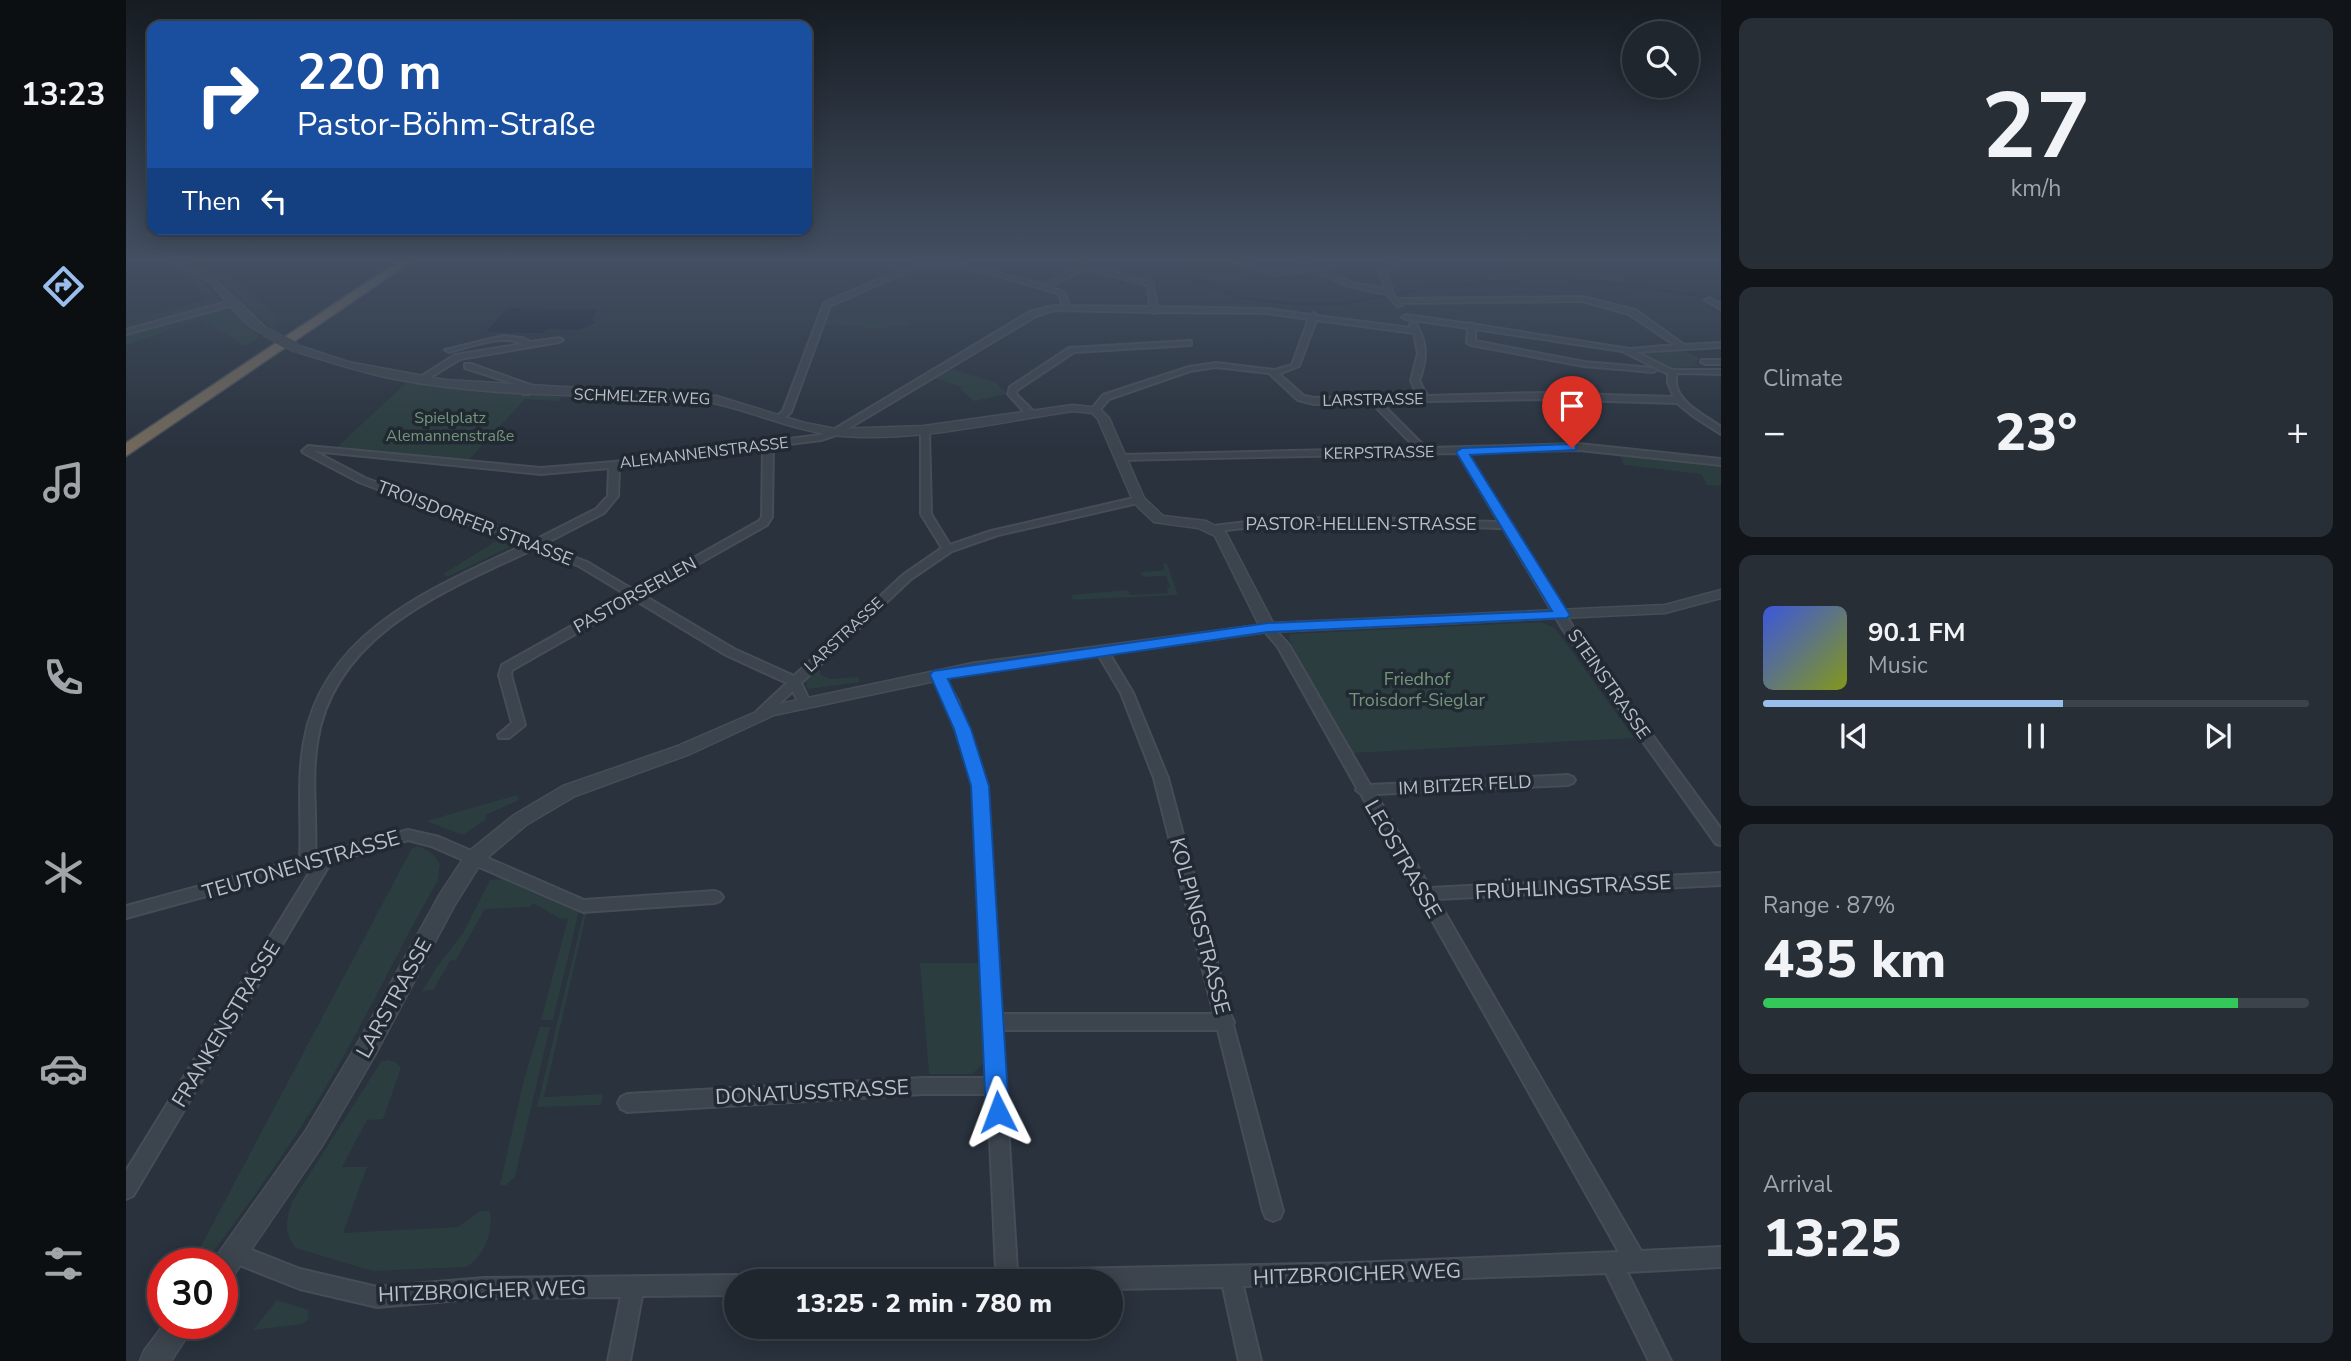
<!DOCTYPE html>
<html lang="en">
<head>
<meta charset="utf-8">
<style>
	:root { --surface:#1f262e; --page:#272e36; --text:#f1f3f6; --muted:#a1a5aa; --line:#3c434a; --accent:#9abeeb }
	body { margin:0; font-family:"Nunito Sans",sans-serif; background:var(--page); color:var(--text); height:100vh; display:flex; flex-direction:column; font-size:26px; white-space:nowrap }
	* { box-sizing:border-box; margin:0 }
	p { font-size:23px; color:var(--muted) }
	.icon { flex:none; width:38px; height:38px; fill:none; stroke:currentColor; stroke-width:2; stroke-linecap:round; stroke-linejoin:round }
	.map { position:relative; flex:1; overflow:hidden }
	.drawer { display:flex; flex-direction:column; gap:18px; padding:18px; background:#111519; width:630px }
	.drawer>* { flex:none }
	.guide { position:absolute; left:21px; top:21px; width:665px; height:214px; border-radius:14px; box-shadow:0 4px 18px #0003,0 0 0 2px var(--line); background:#1a4fa0; color:#fff; overflow:hidden }
	.controls { position:absolute; left:1496px; top:21px; display:grid; gap:14px }
	.controls a { display:grid; place-items:center; width:77px; height:77px; border-radius:50%; background:var(--surface); box-shadow:0 4px 18px #0003,0 0 0 2px var(--line); font-size:35px }
	.speed { position:absolute; left:21px; top:1248px; display:flex; gap:14px; font-size:35px; font-weight:700; text-align:center }
	.speed>* { display:grid; place-content:center; width:91px; height:91px; border-radius:50%; background:var(--surface); box-shadow:0 4px 18px #0003,0 0 0 2px var(--line); line-height:1 }
	.speed .limit { border:10px solid #d22; background:#fff; color:#111 }
	.pin { position:absolute; display:grid; place-items:center; width:60px; height:60px; color:#fff; margin:-72px -30px; border-radius:50% 50% 50% 0; rotate:-45deg; box-shadow:0 0 7px #0007 }
	.pin .icon { rotate:45deg }
	.me { position:absolute; width:77px; margin:-38px; rotate:357deg; stroke-linejoin:round; filter:drop-shadow(0 0 5px #0008) }
	.turn { display:flex; align-items:center; gap:24px; height:147px; padding:0 35px; font-size:32px }
	.turn .icon { width:91px; height:91px; stroke-width:2.5 }
	.turn b { display:block; font-size:49px; line-height:60px }
	.then { display:flex; align-items:center; height:66px; padding:0 35px; background:#0003; gap:14px; font-size:26px }
	.big { font-size:52px; font-weight:800; line-height:1.1 }
	.drawer .card { flex:1; display:flex; flex-direction:column; justify-content:center; gap:10px; min-width:0; padding:0 24px; border-radius:14px; background:var(--page) }
	.drawer .dial { align-items:center; gap:0 }
	.dial b { font-size:91px; line-height:1 }
	.song { display:flex; align-items:center; gap:21px }
	.cover { width:84px; height:84px; border-radius:10px; background:linear-gradient(135deg,hsl(230 70% 55%),hsl(70 70% 35%)) }
	.played { height:7px; border-radius:4px; background:linear-gradient(90deg,var(--accent) 55%,var(--line) 55%) }
	.keys { display:flex; justify-content:space-around; direction:ltr }
	.heat { display:flex; justify-content:space-between; align-items:center; font-size:38px; direction:ltr }
	.charge { height:10px; border-radius:5px; background:linear-gradient(90deg,#34c759 87%,var(--line) 0) }
	.trip { position:absolute; left:598px; top:1269px; width:399px; height:70px; border-radius:35px; background:var(--surface); box-shadow:0 4px 18px #0003,0 0 0 2px var(--line); font-weight:800; line-height:70px; text-align:center }
	main { display:flex; flex:1; min-height:0 }
	.tab-bar { display:flex; flex-direction:column; width:126px; justify-content:space-around; align-items:center; background:#0c0f12; color:var(--muted) }
	.tab-bar .icon { width:49px; height:49px }
	.tab-bar .active { color:var(--accent) }
	.tab-bar b { font-size:32px; color:var(--text) }
	.map>svg:first-child { display:block }
	.green { fill:#2b3d3e }
	.water { fill:#1d2a3a }
	.lines { fill:none; stroke-linecap:round; stroke-linejoin:round }
	.stream { stroke:#1d2a3a; stroke-width:2.5 }
	.minor-casing { stroke:#464d57; stroke-width:4 }
	.tertiary-casing { stroke:#464d57; stroke-width:3 }
	.motorway-casing { stroke:#474f58; stroke-width:3 }
	.minor { fill:#3c444d; fill-rule:evenodd }
	.tertiary { fill:#3c444d; fill-rule:evenodd }
	.motorway { fill:#72685a; fill-rule:evenodd }
	.tertiary-bridge-casing { stroke:#464d57; stroke-width:11; stroke-linecap:butt }
	.tertiary-bridge { stroke:#3c444d; stroke-width:10 }
	.route { fill:#1a73e8; stroke:#114b97; stroke-width:2 }
	.labels { text-anchor:middle; dominant-baseline:central; stroke-width:7; stroke-linejoin:round; paint-order:stroke }
	.far-street-label { font-size:16px; fill:#b9bfc8; stroke:#212933 }
	.far-park-label { font-size:16px; fill:#739679; stroke:#212933 }
	.street-label { font-size:18px; fill:#b9bfc8; stroke:#212933 }
	.park-label { font-size:18px; fill:#739679; stroke:#212933 }
	.near-street-label { font-size:21px; fill:#b9bfc8; stroke:#212933 }
</style>
</head>
<body>
<main>
<nav class="tab-bar">
<b>13:23</b>
<svg class="icon active" aria-label="directions" viewBox="0 0 24 24"><path d="M12 3l9 9-9 9-9-9zM9 14v-3h6M13 9l2 2-2 2"/></svg>
<svg class="icon" aria-label="music" viewBox="0 0 24 24"><path d="M9 18V5l10-2v13"/><circle cx="6" cy="18" r="3"/><circle cx="16" cy="16" r="3"/></svg>
<svg class="icon" aria-label="phone" viewBox="0 0 24 24"><path d="M5 4h4l2 5-3 2q2 4 5 5l2-3 5 2v4C11 20 4 13 5 4z"/></svg>
<svg class="icon" aria-label="climate" viewBox="0 0 24 24"><path d="M12 3v18M4 7l16 10M4 17L20 7"/></svg>
<svg class="icon" aria-label="car" viewBox="0 0 24 24"><path d="M5 17H2v-5l4-1 3-4h7l3 4 3 1v5h-3M9 17h6M6 11h13"/><circle cx="7" cy="17" r="2"/><circle cx="17" cy="17" r="2"/></svg>
<svg class="icon" aria-label="filters" viewBox="0 0 24 24"><path d="M4 7h16M4 17h16"/><circle cx="9" cy="7" r="2"/><circle cx="15" cy="17" r="2"/></svg>
</nav>
<div class="map">
<svg width="1595" height="1361" viewBox="0 0 1595 1361">
	<rect width="100%" height="100%" fill="#29323d"/>
	<g class="green">
		<path d="M28,259h6l36,17 26,25 -96,29v-6l78,-24c-9,-22 -29,-33 -50,-41z"/>
		<path d="M55,259c36,0 68,34 94,55l4,6 -6,9 -18,-14 -34,-35z"/>
		<path d="M1013,259h103l-6,2 26,9 -40,15 -44,-17z"/>
		<path d="M1389,259h88l24,24 -81,-10 -55,8 -13,-8 22,-2 -12,-6 24,-2z"/>
		<path d="M95,307h6l-18,3h22l29,27 -15,9 -44,-26 -75,25v-9l31,-12 -31,10z"/>
		<path d="M701,319l85,2 -6,6 -15,-1 -9,5 -11,-3 -9,3 1,-5 -38,-1z"/>
		<path d="M1558,350l16,9 -5,3 3,4 -28,3 -27,-16z"/>
		<path d="M824,369l45,13 12,12 -33,7 -14,-12 2,-2 -28,-9z"/>
		<path d="M280,383l155,14 -2,4 -34,-2 -59,64 -130,-15z"/>
		<path d="M1494,456l101,11v19l-14,-1 -6,-11 -77,-9z"/>
		<path d="M375,538l10,4 -1,5 -63,30 -4,-3z"/>
		<path d="M1037,564h4l11,31 -105,5 -2,-5 57,-5 2,5 38,-2 -1,-5 3,-1 -4,-11 -23,1 -2,-5 24,-2z"/>
		<path d="M1415,622l14,6 79,110 -283,15 -37,-63 -26,-53 3,-3z"/>
		<path d="M694,667v7l10,5 28,-2 2,5 -51,7 -3,-3 1,-6z"/>
		<path d="M391,795l2,5 -33,15 -1,5 -22,15 -37,-14z"/>
		<path d="M292,846l14,7 8,11 -2,16c-39,68 -72,140 -112,207 -37,62 -79,119 -121,176h-13l220,-415z"/>
		<path d="M378,879l75,32 -26,109h-12l27,-101 -9,-1 -26,-15 -3,4 -45,2 -29,51 -6,1 -16,28 -12,3 14,-24 27,-35 27,-53z"/>
		<path d="M458,911h3l-43,186 59,-3 -2,11 -64,2z"/>
		<path d="M794,963h59l5,100 -12,11h-43z"/>
		<path d="M414,1027h10l-35,150 -9,8h-6l24,-106z"/>
		<path d="M262,1060l8,2 5,6 -18,51 -16,1 -25,47h25l-24,66 115,-6 22,-16h10c4,20 -6,46 -24,56l-94,4 -76,-23c-13,-16 -10,-30 -3,-48l88,-138z"/>
		<path d="M151,1300l32,10 -1,10 -6,4 -49,6z"/>
	</g>
	<path class="water" d="M382,308l90,2 -7,10 5,3 -18,7 -31,-1 -4,4 -57,-1z"/>
	<g class="lines">
		<path class="stream" d="M998,259l49,11 69,28 53,6h44l83,-15 125,-13 174,22"/>
		<g class="minor-casing">
			<g id="minor">
				<path d="M1099,259h9l42,12 32,-4 -14,-8h7l51,24 33,6 -6,-20 19,-10h7l-19,11 7,24 4,5 186,-2 52,13 49,35 37,-2v4l-85,5 36,18h49v4l-44,-1c-8,26 26,41 44,54v7l-28,-18 -16,-13 -138,-4 -159,3 46,46 153,-4 142,15v6l-142,-15 -112,2 42,70 4,3 -1,2 61,100 148,202v16l-5,-1 -154,-216 -59,-100c-96,-2 -194,-11 -289,4l-5,-3 5,-3c94,-14 190,-6 285,-4l-41,-69 -340,7v-4l3,-1 295,-7 -45,-46 -57,2 -16,-4 -29,-27 -53,-6 -26,4 -81,28 -11,13 -7,-2 12,-15 86,-28 27,-4 59,7 17,-5 17,-46 -42,-6 -110,-1 -3,1 -3,-1 -97,-2 -18,6 -197,118 -18,6 -48,6 -1,71 -5,8 -124,70 91,54 60,27 109,-101 39,-27 -21,-34v-84l4,-3 4,3 2,84 19,31 41,-14 147,-34 5,3 -5,3 -140,32 -46,16 -41,28 -110,104 9,19 -2,3h-8l-7,-14 -28,26h-8l-2,-3 2,-3 30,-28 -61,-28 -91,-55 -123,70 -1,5 14,50 -16,13h-10l-1,-3 14,-12 -13,-48 3,-10 125,-70 -48,-29 -45,-17c-88,41 -201,85 -217,194 -6,37 0,74 -2,112l93,-25 31,7 145,63 131,-9 5,2 3,4 -3,4 -5,2 -132,9 -152,-66 -23,-6 -77,22 -198,334 -7,3v-28l187,-304 -187,51v-12l174,-47c2,-39 -3,-79 4,-117 19,-111 131,-155 220,-197l-165,-63 -55,-29 -2,-2 6,-5 233,22 73,-6 206,-27 13,-5 197,-118 24,-6h8l-2,-11 -5,-3c-40,-10 -97,-33 -137,-25l-88,39 -39,106 -8,8h-6v-4l6,-5 41,-108 90,-39 17,-4 26,2 86,23 34,-18 9,-2 67,18 4,24 110,2 44,6 3,-2 3,3 94,12 -1,-4h6c12,20 11,35 3,57l8,15 112,-3 135,4 -6,-14v-9l-46,-23 -147,-22v12l109,21 69,6 4,2 -4,2 -69,-6 -113,-21 -4,-2 1,-15 -62,-9 -4,-2 4,-2 63,9 3,-1 4,2 154,24 45,-4 -46,-31 -46,-13 -183,2 2,2 -4,2 -12,-13 -38,-8 -34,-16 -38,5zM960,269l62,16 2,22 -81,-1 -4,-13 -15,-6 31,-17zM1190,320l98,13 4,20 -7,28 7,15 -104,2 -10,-2 -25,-22 20,-8zM637,447l-1,70 -3,4 -124,70 -48,-29 -45,-17 62,-32 14,-17 1,-29zM188,451l227,23 68,-6 -1,28 -12,13 -63,32 -168,-63z"/>
				<path d="M1583,298l12,6v5l-14,-8 -2,-1z"/>
				<path d="M108,300l4,2 -1,2 -111,30v-4z"/>
				<path d="M377,336l19,2 9,4 28,-4 4,2 -4,2 -99,17 -39,24 -7,-2 41,-26 68,-11c-21,-11 -52,3 -74,8l-4,-2z"/>
				<path d="M1062,341h3v4l-117,7 -57,38 -1,4 17,17v4h-6l-19,-21 2,-7 59,-39z"/>
				<path d="M1576,360h19v4h-16l-4,-2z"/>
				<path d="M339,364h6l62,22 -4,8h-6l1,-7 -59,-19z"/>
				<path d="M1142,625l4,1 17,19 81,140 198,-10 5,2 2,3 -2,3 -5,2 -192,9 54,94 291,-15v12l-284,14 204,352 80,-4v20l-94,5 44,89h-22l-43,-88 -363,13 18,75h-22l-16,-74 -112,2v-8h-129l3,-7 11,-3 -8,-177h-65l-296,18 -6,-3 -3,-6 3,-6 6,-3 296,-16h64l-14,-292 -27,-85 -14,-26 6,-4 4,1 16,29 29,85 14,228h213l-60,-236 -33,-85 -25,-42 6,-4 4,1 27,45 35,85 63,238 3,6 -1,3 50,186 -3,7 -7,3 -7,-3 -3,-7 -45,-181h-216l15,240 339,-7 263,-11 -258,-458 -5,-4 1,-2 -79,-141 -16,-19z"/>
				<path d="M108,1243l66,26 77,18 107,-9 253,-3 7,3 2,3h-9v14l-95,1 -12,65h-22l13,-64 -137,1 -107,9 -77,-18 -73,-29 -3,-7 3,-7z"/>
			</g>
		</g>
		<g class="tertiary-casing">
			<g id="tertiary">
				<path d="M40,259c39,-3 74,49 103,71v4c-20,1 -46,-39 -60,-52 -12,-11 -31,-14 -43,-23z"/>
				<path d="M170,345l52,17 97,18 271,16 89,27 31,6 88,-3 149,-21 26,3 10,10 35,80 19,18 43,5 19,10 48,92 392,-18 56,-15v8l-56,15 -397,19 -295,41 -199,42 -84,39 -115,42 -49,29 -45,38 -27,43 -79,149 -53,91 -91,133 -9,4v-19h-10l1,-3 93,-131 53,-89 81,-147 27,-41 47,-38 49,-29 115,-40 92,-40 203,-43 286,-38 -44,-89 -17,-8 -44,-6 -20,-19 -36,-84 -6,-6 -19,-2c-76,11 -163,33 -240,24 -47,-6 -89,-28 -135,-35 -101,-6 -204,-2 -303,-21 -35,-7 -69,-18 -103,-29v-4z"/>
				<path d="M39,1323h31l-25,38h-31l4,-10z"/>
			</g>
		</g>
		<g class="motorway-casing">
			<path id="motorway" d="M276,259h13l-289,197v-13z"/>
		</g>
		<use href="#minor" class="minor"/>
		<use href="#tertiary" class="tertiary"/>
		<use href="#motorway" class="motorway"/>
		<g class="tertiary-bridge-casing">
			<path id="tertiary-bridge" d="M140,332l30,16"/>
		</g>
		<use href="#tertiary-bridge" class="tertiary-bridge"/>
	</g>
	<linearGradient id="sky" x2="0" y2="1"><stop stop-color="#171c22"/><stop offset="0.58" stop-color="#434f62"/><stop offset="1" stop-color="#434f62" stop-opacity="0"/></linearGradient>
	<rect width="1595" height="449" fill="url(#sky)"/>
	<path class="route" d="M1446,444l4,1v5l-106,5 100,160 -3,3 -299,14 -320,47 23,50 18,57 20,326 -3,8 -8,3 -9,-3 -3,-8 -15,-326 -17,-57 -24,-54 3,-4 335,-48 284,-12 -96,-159 6,-4z"/>
	<g class="labels">
		<g class="far-street-label">
			<text transform="translate(516 397) rotate(2)">SCHMELZER WEG</text>
			<text transform="translate(1247 400) rotate(-1)">LARSTRASSE</text>
			<text transform="translate(578 453) rotate(-7)">ALEMANNENSTRASSE</text>
			<text transform="translate(1253 453) rotate(-1)">KERPSTRASSE</text>
			<text transform="translate(718 635) rotate(-43)">LARSTRASSE</text>
		</g>
		<g class="far-park-label">
			<text x="324" y="418">Spielplatz<tspan x="324" dy="18">Alemannenstraße</tspan></text>
		</g>
		<g class="street-label">
			<text transform="translate(349 523) rotate(21)">TROISDORFER STRASSE</text>
			<text x="1235" y="524">PASTOR-HELLEN-STRASSE</text>
			<text transform="translate(509 595) rotate(-29)">PASTORSERLEN</text>
			<text transform="translate(1483 684) rotate(55)">STEINSTRASSE</text>
			<text transform="translate(1339 785) rotate(-3)">IM BITZER FELD</text>
		</g>
		<g class="park-label">
			<text x="1291" y="679">Friedhof<tspan x="1291" dy="21">Troisdorf-Sieglar</tspan></text>
		</g>
		<g class="near-street-label">
			<text transform="translate(1277 859) rotate(60)">LEOSTRASSE</text>
			<text transform="translate(175 865) rotate(-16)">TEUTONENSTRASSE</text>
			<text transform="translate(1447 887) rotate(-3)">FRÜHLINGSTRASSE</text>
			<text transform="translate(1074 926) rotate(75)">KOLPINGSTRASSE</text>
			<text transform="translate(268 998) rotate(-61)">LARSTRASSE</text>
			<text transform="translate(100 1024) rotate(-59)">FRANKENSTRASSE</text>
			<text transform="translate(686 1092) rotate(-3)">DONATUSSTRASSE</text>
			<text transform="translate(1231 1274) rotate(-2)">HITZBROICHER WEG</text>
			<text transform="translate(356 1291) rotate(-2)">HITZBROICHER WEG</text>
		</g>
	</g>
</svg>
<div class="controls">
<a><svg class="icon" aria-label="search" viewBox="0 0 24 24"><circle cx="10" cy="10" r="6"/><path d="M15 15l6 6"/></svg></a>
</div>
<div class="speed"><div class="limit">30</div></div>
<div class="pin" style="left:1446px;top:448px;background:#d93025"><svg class="icon" aria-label="arrive" viewBox="0 0 24 24"><path d="M6 21V4h12l-3 4 3 4H6"/></svg></div>
<svg class="me" style="left:872px;top:1112px" viewBox="-20 -20 40 40"><path d="M0-17L14 15 0 8-14 15z" fill="#1a73e8" stroke="#fff" stroke-width="4"/></svg>
<div class="trip">13:25 · 2 min · 780 m</div>
<div class="guide">
<div class="turn"><svg class="icon" aria-label="right" viewBox="0 0 24 24"><path d="M7 20v-9h11M14 6l5 5-5 5"/></svg><div><b>220 m</b>Pastor-Böhm-Straße</div></div>
<div class="then">Then<svg class="icon" aria-label="left" viewBox="0 0 24 24"><path d="M17 20v-9H6M10 6l-5 5 5 5"/></svg></div>
</div>
</div>
<section class="drawer">
<div class="card dial"><b>27</b><p>km/h</p></div>
<div class="card"><p>Climate</p>
<div class="heat"><a>−</a><b class="big">23°</b><a>+</a></div>
</div>
<div class="card">
<div class="song"><i class="cover"></i><div><b>90.1 FM</b><p>Music</p></div></div>
<div class="played"></div>
<div class="keys"><svg class="icon" aria-label="previous" viewBox="0 0 24 24"><path d="M18 5L8 12l10 7zM5 5v14"/></svg><svg class="icon" aria-label="pause" viewBox="0 0 24 24"><path d="M8 5v14M16 5v14"/></svg><svg class="icon" aria-label="next" viewBox="0 0 24 24"><path d="M6 5l10 7-10 7zM19 5v14"/></svg></div>
</div>
<div class="card"><p>Range · 87%</p><b class="big">435 km</b><div class="charge"></div></div>
<div class="card"><p>Arrival</p><b class="big">13:25</b></div>
</section>
</main>
</body>
</html>
